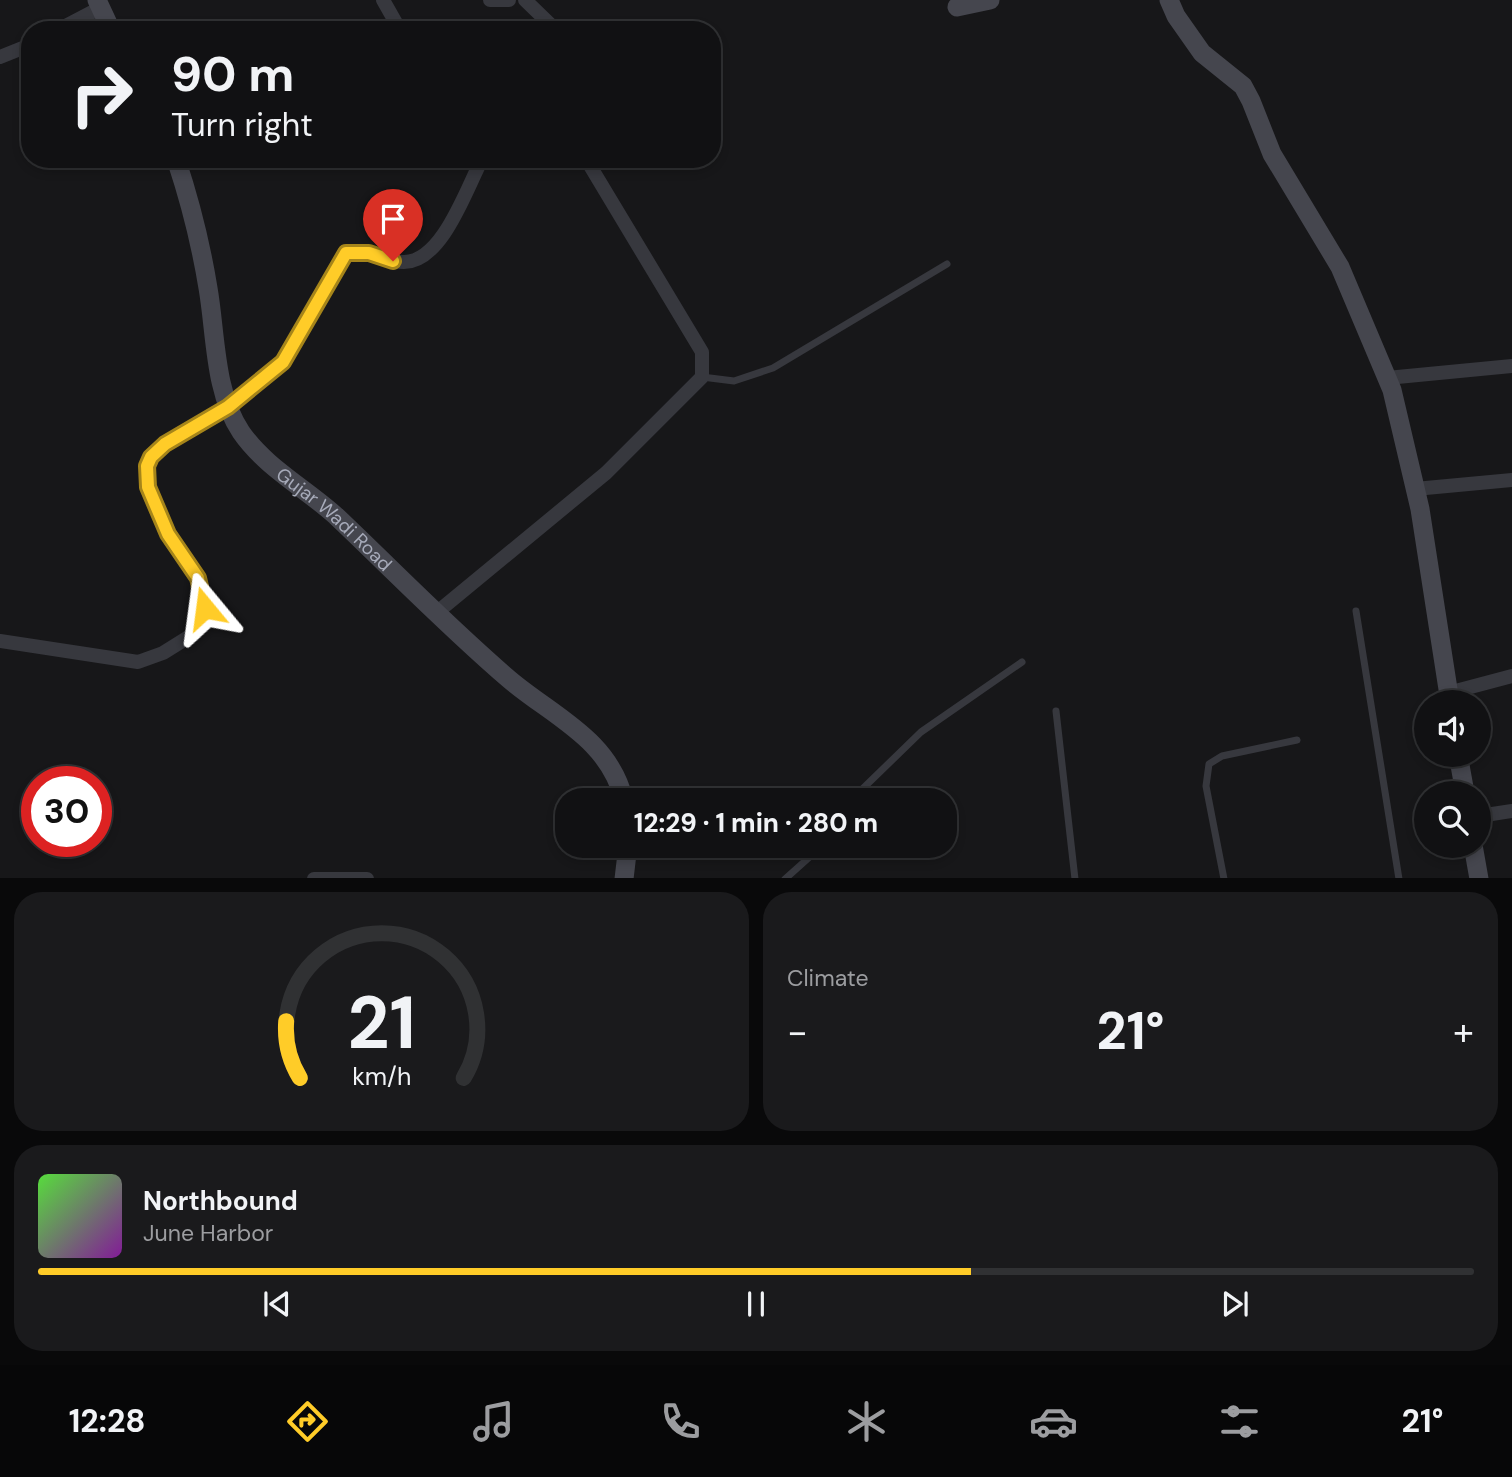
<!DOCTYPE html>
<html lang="en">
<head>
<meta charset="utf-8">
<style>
	:root { --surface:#111113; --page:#1a1a1c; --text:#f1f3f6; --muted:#9c9da0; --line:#303133; --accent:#ffcc28 }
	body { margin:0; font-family:"DM Sans",sans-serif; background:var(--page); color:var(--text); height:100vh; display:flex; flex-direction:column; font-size:26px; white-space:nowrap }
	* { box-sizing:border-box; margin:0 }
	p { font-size:23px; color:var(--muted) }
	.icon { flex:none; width:38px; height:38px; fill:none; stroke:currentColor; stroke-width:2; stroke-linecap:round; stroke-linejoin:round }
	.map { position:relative; height:878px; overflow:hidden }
	.sheet { display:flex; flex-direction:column; gap:14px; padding:14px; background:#09090a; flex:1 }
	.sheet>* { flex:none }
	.banner { position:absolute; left:21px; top:21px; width:700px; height:147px; border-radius:28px; box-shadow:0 4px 10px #0003,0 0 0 2px var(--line); background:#111113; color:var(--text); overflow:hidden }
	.fabs { position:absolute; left:1414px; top:690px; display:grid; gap:14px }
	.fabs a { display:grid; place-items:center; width:77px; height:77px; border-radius:50%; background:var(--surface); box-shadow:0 4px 10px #0003,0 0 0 2px var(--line); font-size:35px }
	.speed { position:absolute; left:21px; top:766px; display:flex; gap:14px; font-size:35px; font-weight:700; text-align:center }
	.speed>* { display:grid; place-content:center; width:91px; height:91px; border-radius:50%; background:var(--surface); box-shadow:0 4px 10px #0003,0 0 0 2px var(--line); line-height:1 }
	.speed .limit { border:10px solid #d22; background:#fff; color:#111 }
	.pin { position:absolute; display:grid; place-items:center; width:60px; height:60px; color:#fff; margin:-72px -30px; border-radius:50% 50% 50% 0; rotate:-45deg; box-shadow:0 0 7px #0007 }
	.pin .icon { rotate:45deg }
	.me { position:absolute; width:77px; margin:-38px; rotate:344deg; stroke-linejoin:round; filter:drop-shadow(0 0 5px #0008) }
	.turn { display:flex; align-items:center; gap:24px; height:147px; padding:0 35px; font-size:32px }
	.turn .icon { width:91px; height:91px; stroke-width:2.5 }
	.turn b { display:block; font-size:49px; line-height:60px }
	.big { font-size:52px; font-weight:800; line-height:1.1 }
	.sheet .widget { flex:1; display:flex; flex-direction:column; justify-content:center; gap:10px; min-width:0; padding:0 24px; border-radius:28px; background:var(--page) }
	.sheet .dial { align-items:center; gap:0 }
	.dial svg { height:182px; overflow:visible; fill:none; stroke:var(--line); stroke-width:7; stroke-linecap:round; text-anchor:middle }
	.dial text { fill:var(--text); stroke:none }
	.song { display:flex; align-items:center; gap:21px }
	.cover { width:84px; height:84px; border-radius:10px; background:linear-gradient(135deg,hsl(110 70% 55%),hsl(290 70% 35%)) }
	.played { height:7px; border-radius:4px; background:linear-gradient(90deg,var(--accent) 65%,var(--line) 65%) }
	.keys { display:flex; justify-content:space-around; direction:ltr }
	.heat { display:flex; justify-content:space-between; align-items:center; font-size:38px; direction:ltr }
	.sheet .tiles { flex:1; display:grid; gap:14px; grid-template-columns:1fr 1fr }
	.widget:last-child { grid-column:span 2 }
	.trip { position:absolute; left:555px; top:788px; width:402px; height:70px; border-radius:28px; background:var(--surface); box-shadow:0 4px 10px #0003,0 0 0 2px var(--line); font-weight:800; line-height:70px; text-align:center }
	.menu { display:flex; height:112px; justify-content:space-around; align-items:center; background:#070708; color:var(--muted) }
	.menu .icon { width:49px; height:49px }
	.menu .on { color:var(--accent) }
	.menu b { font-size:32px; color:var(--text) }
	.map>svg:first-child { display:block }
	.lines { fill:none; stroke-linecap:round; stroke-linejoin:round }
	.lane { stroke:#37383e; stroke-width:7 }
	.street { stroke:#37383e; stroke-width:14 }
	.secondary { stroke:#45464e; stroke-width:19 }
	.route-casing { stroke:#a6851a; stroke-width:18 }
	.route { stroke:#ffcc28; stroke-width:12 }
	.labels { text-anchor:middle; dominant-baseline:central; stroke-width:7; stroke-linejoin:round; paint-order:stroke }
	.street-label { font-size:19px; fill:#a7abba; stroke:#121114 }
</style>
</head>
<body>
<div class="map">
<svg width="1512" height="879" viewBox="0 0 1512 879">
	<rect width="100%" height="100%" fill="#171719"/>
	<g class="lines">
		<g class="lane">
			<path d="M702,377l32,4 39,-13 174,-104"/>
			<path d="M1356,611l43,268"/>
			<path d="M1056,711l19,168"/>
			<path d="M851,800l70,-68 101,-70"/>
			<path d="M785,879l38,-34"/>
			<path d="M1224,879l-18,-93 3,-22 13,-8 75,-16"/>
		</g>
		<g class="street">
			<path d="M383,0l17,30"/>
			<path d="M490,0h19"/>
			<path d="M525,0l31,30"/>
			<path d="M58,30l42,-22"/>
			<path d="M0,57l30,-12"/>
			<path d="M1387,378l125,-12"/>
			<path d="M1415,489l97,-9"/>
			<path d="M435,614l171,-141 96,-96v-25l-116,-193"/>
			<path d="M0,641l138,21 25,-9 32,-20 8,-12 1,-27 -6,-16 -30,-44 -20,-47 -1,-21 4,-9 14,-13 62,-37 56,-45 63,-109c21,-3 37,9 58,9 38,0 62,-72 78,-103"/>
			<path d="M1448,693l64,-17"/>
			<path d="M1479,816l33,-5"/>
			<path d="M314,879h53"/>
		</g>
		<g class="secondary">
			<path d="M97,0l14,30"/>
			<path d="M1169,0l7,16 26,37 41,33 8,15 21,53 68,113 52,123 28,119 30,193"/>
			<path d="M957,7l33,-7"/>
			<path id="s1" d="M176,159c14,42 25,86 32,129 8,46 6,104 33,144 24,35 64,56 95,84 58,55 113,112 174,164 44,37 99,59 114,120"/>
			<path d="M1458,754l7,39"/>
			<path d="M1473,845l6,34"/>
			<path d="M624,879l4,-34"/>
		</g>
	</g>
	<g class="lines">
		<g class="route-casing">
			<path id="route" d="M205,608l-7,-30 -30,-44 -20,-47 -1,-21 4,-9 14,-13 63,-37 55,-45 63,-109h23l24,8"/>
		</g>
		<use href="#route" class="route"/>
	</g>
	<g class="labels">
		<g class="street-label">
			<text stroke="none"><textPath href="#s1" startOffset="410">Gujar Wadi Road</textPath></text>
		</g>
	</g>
</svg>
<div class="fabs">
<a><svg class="icon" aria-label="sound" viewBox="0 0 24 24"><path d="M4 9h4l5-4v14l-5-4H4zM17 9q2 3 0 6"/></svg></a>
<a><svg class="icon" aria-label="search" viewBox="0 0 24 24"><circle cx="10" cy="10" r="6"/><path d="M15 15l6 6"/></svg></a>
</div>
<div class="speed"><div class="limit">30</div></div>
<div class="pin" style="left:393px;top:261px;background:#d93025"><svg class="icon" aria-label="arrive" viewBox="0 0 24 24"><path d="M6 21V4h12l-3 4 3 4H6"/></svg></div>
<svg class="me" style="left:205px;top:608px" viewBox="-20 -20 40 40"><path d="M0-17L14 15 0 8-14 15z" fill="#ffcc28" stroke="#fff" stroke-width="4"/></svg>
<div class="trip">12:29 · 1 min · 280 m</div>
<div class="banner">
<div class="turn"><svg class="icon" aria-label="right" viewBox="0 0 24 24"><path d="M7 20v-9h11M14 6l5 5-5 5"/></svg><div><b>90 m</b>Turn right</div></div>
</div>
</div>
<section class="sheet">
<div class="tiles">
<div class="widget dial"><svg viewBox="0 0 100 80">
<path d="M14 69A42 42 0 1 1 86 69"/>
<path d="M14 69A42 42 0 0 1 8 44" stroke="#ffcc28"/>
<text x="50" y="56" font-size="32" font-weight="700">21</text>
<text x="50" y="72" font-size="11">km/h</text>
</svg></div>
<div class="widget"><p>Climate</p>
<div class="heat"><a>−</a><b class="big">21°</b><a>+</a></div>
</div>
<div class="widget">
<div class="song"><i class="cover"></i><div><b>Northbound</b><p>June Harbor</p></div></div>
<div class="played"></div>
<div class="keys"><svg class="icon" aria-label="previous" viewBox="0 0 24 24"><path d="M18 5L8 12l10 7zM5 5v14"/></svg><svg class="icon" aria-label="pause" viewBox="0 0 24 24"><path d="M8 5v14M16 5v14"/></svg><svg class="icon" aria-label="next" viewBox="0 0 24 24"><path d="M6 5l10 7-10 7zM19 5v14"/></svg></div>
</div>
</div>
</section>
<nav class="menu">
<b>12:28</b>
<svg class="icon on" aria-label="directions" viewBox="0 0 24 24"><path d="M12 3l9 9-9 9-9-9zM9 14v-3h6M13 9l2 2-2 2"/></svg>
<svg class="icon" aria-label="music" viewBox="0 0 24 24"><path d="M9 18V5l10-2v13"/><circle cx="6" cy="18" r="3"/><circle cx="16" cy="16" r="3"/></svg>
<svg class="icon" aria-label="phone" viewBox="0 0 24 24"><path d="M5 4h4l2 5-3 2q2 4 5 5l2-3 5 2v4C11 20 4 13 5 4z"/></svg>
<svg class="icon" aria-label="climate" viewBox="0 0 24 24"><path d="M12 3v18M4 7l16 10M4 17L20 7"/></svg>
<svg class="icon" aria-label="car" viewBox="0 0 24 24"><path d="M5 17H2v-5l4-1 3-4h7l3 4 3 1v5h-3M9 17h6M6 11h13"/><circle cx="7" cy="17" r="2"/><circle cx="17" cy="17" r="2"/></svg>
<svg class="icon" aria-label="filters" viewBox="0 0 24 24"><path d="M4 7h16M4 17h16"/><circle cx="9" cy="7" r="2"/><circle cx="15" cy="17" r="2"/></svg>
<b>21°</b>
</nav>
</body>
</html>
